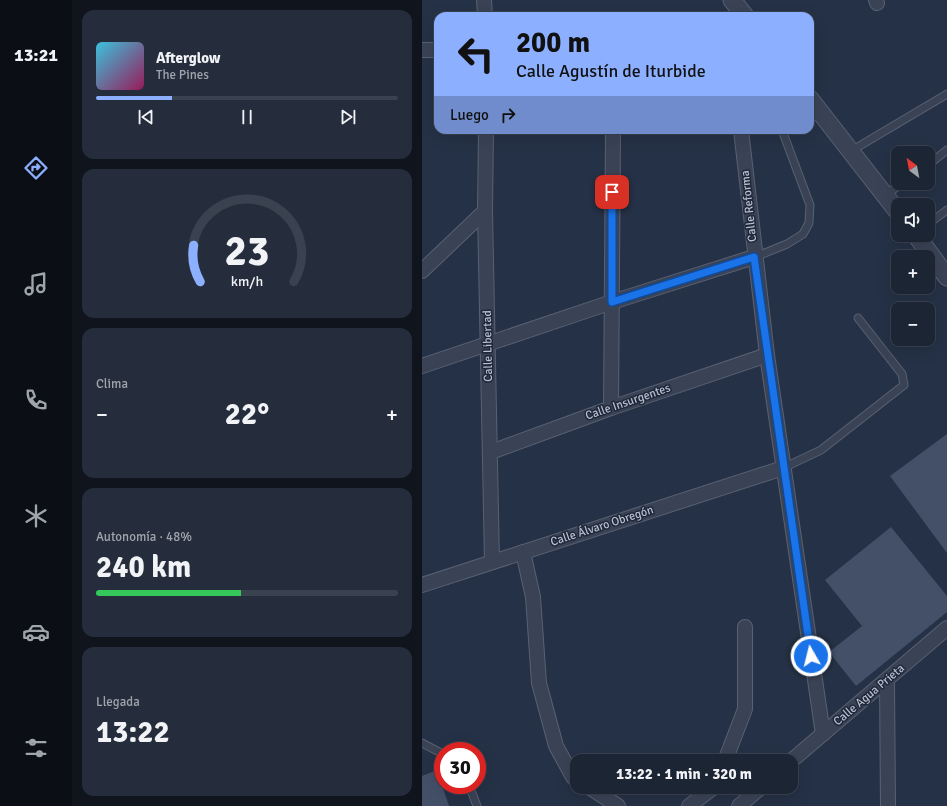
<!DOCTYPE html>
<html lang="es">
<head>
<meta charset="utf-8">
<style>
	:root { --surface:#1c2534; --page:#252d3c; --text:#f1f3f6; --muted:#a0a5ac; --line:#3a424f; --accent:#8cb0ff }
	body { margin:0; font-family:Signika,sans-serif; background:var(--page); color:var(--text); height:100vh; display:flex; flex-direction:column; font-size:15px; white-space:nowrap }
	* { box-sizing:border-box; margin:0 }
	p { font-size:13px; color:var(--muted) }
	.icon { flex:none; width:22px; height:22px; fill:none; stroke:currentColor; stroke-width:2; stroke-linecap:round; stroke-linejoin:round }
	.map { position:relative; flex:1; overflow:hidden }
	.details { display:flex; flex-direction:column; gap:10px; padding:10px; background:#0f141d; width:350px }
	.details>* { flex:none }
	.top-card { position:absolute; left:12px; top:12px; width:380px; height:122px; border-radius:12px; box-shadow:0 4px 16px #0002,0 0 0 1px var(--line); background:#8cb0ff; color:#111; overflow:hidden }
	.needle { width:26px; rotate:328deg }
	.fabs { position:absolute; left:469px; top:146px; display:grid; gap:8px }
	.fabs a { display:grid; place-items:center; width:44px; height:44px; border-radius:8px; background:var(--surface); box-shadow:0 4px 16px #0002,0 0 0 1px var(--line); font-size:20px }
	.speed { position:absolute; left:12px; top:742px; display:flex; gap:8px; font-size:20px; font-weight:700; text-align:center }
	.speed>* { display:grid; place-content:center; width:52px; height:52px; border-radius:50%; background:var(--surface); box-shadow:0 4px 16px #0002,0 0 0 1px var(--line); line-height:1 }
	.speed .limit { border:6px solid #d22; background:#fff; color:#111 }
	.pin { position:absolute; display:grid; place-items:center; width:34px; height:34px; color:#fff; margin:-17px; border-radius:8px; box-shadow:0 2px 6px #0006 }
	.me { position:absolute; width:44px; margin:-22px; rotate:352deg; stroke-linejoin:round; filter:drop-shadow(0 0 3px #0008) }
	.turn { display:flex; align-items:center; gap:14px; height:84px; padding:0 16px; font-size:18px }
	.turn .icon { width:52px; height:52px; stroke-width:2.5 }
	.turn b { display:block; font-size:28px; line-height:34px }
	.then { display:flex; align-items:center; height:38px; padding:0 16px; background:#0003; gap:8px; font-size:15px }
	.big { font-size:30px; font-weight:700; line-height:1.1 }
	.details .card { flex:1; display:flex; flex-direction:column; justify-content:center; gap:6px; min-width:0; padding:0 14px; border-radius:12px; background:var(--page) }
	.details .dial { align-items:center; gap:0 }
	.dial svg { height:104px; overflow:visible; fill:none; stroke:var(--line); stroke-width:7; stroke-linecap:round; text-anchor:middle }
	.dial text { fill:var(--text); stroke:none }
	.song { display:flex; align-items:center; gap:12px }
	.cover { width:48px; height:48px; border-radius:6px; background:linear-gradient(135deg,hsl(190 70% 55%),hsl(330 70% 35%)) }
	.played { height:4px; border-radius:2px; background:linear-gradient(90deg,var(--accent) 25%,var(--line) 25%) }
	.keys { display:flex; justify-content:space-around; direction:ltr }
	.heat { display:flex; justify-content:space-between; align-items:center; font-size:22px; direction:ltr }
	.charge { height:6px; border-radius:3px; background:linear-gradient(90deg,#34c759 48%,var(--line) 0) }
	.trip { position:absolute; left:148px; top:754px; width:228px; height:40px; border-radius:12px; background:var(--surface); box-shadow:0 4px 16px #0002,0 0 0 1px var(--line); font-weight:700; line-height:40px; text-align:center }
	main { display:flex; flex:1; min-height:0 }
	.dock { display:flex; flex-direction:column; width:72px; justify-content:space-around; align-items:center; background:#0b0f15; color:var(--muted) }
	.dock .icon { width:28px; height:28px }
	.dock .active { color:var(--accent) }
	.dock b { font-size:18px; color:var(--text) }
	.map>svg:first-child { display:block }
	.building { fill:#445068 }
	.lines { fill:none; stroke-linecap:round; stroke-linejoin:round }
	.service-casing { stroke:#596172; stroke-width:9 }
	.minor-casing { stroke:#596172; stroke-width:16 }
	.tertiary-casing { stroke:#596172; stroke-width:19 }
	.service { stroke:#3a4355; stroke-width:7 }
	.minor { stroke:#3a4355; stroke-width:14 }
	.tertiary { stroke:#3a4355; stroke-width:17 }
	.route-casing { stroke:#114b97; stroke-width:10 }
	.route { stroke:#1a73e8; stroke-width:7 }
	.labels { text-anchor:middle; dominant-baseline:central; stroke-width:3; stroke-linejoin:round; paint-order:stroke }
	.street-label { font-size:12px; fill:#b8bfce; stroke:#1f283a }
</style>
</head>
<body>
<main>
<nav class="dock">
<b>13:21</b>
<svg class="icon active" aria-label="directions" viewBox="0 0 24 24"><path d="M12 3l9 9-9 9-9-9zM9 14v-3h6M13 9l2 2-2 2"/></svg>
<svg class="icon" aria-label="music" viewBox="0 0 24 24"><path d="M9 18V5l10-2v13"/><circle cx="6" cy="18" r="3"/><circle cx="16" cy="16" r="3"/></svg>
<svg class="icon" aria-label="phone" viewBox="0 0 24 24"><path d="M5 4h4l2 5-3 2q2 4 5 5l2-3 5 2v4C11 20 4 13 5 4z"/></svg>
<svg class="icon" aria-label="climate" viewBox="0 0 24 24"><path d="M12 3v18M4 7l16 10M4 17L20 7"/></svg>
<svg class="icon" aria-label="car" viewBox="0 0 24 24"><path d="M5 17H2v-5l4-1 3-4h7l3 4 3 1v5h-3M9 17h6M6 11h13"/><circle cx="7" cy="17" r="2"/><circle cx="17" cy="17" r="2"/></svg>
<svg class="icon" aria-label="filters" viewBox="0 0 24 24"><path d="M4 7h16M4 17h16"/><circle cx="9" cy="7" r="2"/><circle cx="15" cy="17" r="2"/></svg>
</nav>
<section class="details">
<div class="card">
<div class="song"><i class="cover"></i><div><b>Afterglow</b><p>The Pines</p></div></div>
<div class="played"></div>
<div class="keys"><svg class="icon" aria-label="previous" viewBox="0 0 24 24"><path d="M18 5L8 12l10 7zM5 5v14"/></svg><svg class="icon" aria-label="pause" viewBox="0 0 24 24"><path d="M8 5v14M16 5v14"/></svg><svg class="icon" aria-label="next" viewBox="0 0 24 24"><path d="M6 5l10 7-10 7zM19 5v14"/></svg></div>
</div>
<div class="card dial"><svg viewBox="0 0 100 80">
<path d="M14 69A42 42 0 1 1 86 69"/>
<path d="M14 69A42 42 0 0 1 9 41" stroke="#8cb0ff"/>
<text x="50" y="56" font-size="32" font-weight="700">23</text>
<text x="50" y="72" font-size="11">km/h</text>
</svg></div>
<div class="card"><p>Clima</p>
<div class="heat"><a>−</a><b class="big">22°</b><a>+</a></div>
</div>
<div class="card"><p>Autonomía · 48%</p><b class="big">240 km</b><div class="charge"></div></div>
<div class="card"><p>Llegada</p><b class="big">13:22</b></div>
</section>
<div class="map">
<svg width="525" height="806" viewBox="0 0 525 806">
	<rect width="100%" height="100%" fill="#253146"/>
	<g class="building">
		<path d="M525,434v119l-57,-77z"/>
		<path d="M469,527l56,69v16l-91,74 -27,-34 33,-26 -37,-46z"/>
		<path d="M15,770l12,36h-27v-30z"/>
	</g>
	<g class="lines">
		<g class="service-casing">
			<g id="service">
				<path d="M429,151l96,-57"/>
				<path d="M506,165l19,-15"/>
				<path d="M463,195l18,-12"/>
				<path d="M506,224l19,-14"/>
				<path d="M333,257l32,-13 16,-10 6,-11 1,-18 -28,-75"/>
				<path d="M361,468l38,-18 83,-65 -2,-11 -44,-56"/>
				<path d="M0,743l21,11"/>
				<path d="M45,785l5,8 5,13"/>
			</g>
		</g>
		<g class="minor-casing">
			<g id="minor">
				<path d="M62,0l1,16"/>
				<path d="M454,0l1,3"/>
				<path d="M0,50h16"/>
				<path d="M64,130l-1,81 7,351"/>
				<path d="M319,130l26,225 56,379"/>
				<path d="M0,271l63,-60"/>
				<path d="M0,366l190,-64 142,-45"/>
				<path d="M189,408l2,-278"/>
				<path d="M69,452l120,-44 156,-53"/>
				<path d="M101,552l10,45 6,86 17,63 17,31 4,2"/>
				<path d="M0,585l361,-117"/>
				<path d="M465,681l1,125"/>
				<path d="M303,761l20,-52v-82"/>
				<path d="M369,761l156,-133"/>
				<path d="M167,787l29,19"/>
				<path d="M267,806l25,-19"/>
				<path d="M317,806l22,-19"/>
			</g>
		</g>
		<g class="tertiary-casing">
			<g id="tertiary">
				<path d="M310,0l13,16"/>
				<path d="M388,99l88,113"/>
				<path d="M494,235l31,42"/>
			</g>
		</g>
		<use href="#service" class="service"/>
		<use href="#minor" class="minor"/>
		<use href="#tertiary" class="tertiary"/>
	</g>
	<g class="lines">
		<g class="route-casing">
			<path id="route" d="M190,192v110l142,-45 57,399"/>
		</g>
		<use href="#route" class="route"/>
	</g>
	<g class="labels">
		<g class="street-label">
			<text transform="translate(327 206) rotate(-96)">Calle Reforma</text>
			<text transform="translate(66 346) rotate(-91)">Calle Libertad</text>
			<text transform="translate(206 402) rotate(-19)">Calle Insurgentes</text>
			<text transform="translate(180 526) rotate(-18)">Calle Álvaro Obregón</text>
			<text transform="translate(447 695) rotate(-40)">Calle Agua Prieta</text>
		</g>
	</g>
</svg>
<div class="fabs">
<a><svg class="needle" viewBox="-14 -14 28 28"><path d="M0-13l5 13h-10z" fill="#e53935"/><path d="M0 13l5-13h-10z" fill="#a0a5ac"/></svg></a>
<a><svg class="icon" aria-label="sound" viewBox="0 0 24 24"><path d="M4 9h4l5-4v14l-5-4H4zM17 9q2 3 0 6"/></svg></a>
<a>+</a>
<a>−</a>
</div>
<div class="speed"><div class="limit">30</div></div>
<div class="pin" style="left:190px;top:192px;background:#d93025"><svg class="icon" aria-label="arrive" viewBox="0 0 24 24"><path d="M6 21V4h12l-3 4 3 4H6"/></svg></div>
<svg class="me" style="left:389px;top:656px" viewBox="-20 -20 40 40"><circle r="17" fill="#1a73e8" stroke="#fff" stroke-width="3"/><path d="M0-11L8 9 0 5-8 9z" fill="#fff"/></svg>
<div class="trip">13:22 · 1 min · 320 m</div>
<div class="top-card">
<div class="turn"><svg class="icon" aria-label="left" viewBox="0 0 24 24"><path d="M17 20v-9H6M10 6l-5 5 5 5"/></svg><div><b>200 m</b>Calle Agustín de Iturbide</div></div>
<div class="then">Luego<svg class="icon" aria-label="right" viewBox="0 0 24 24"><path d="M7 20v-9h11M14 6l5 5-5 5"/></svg></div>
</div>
</div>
</main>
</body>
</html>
